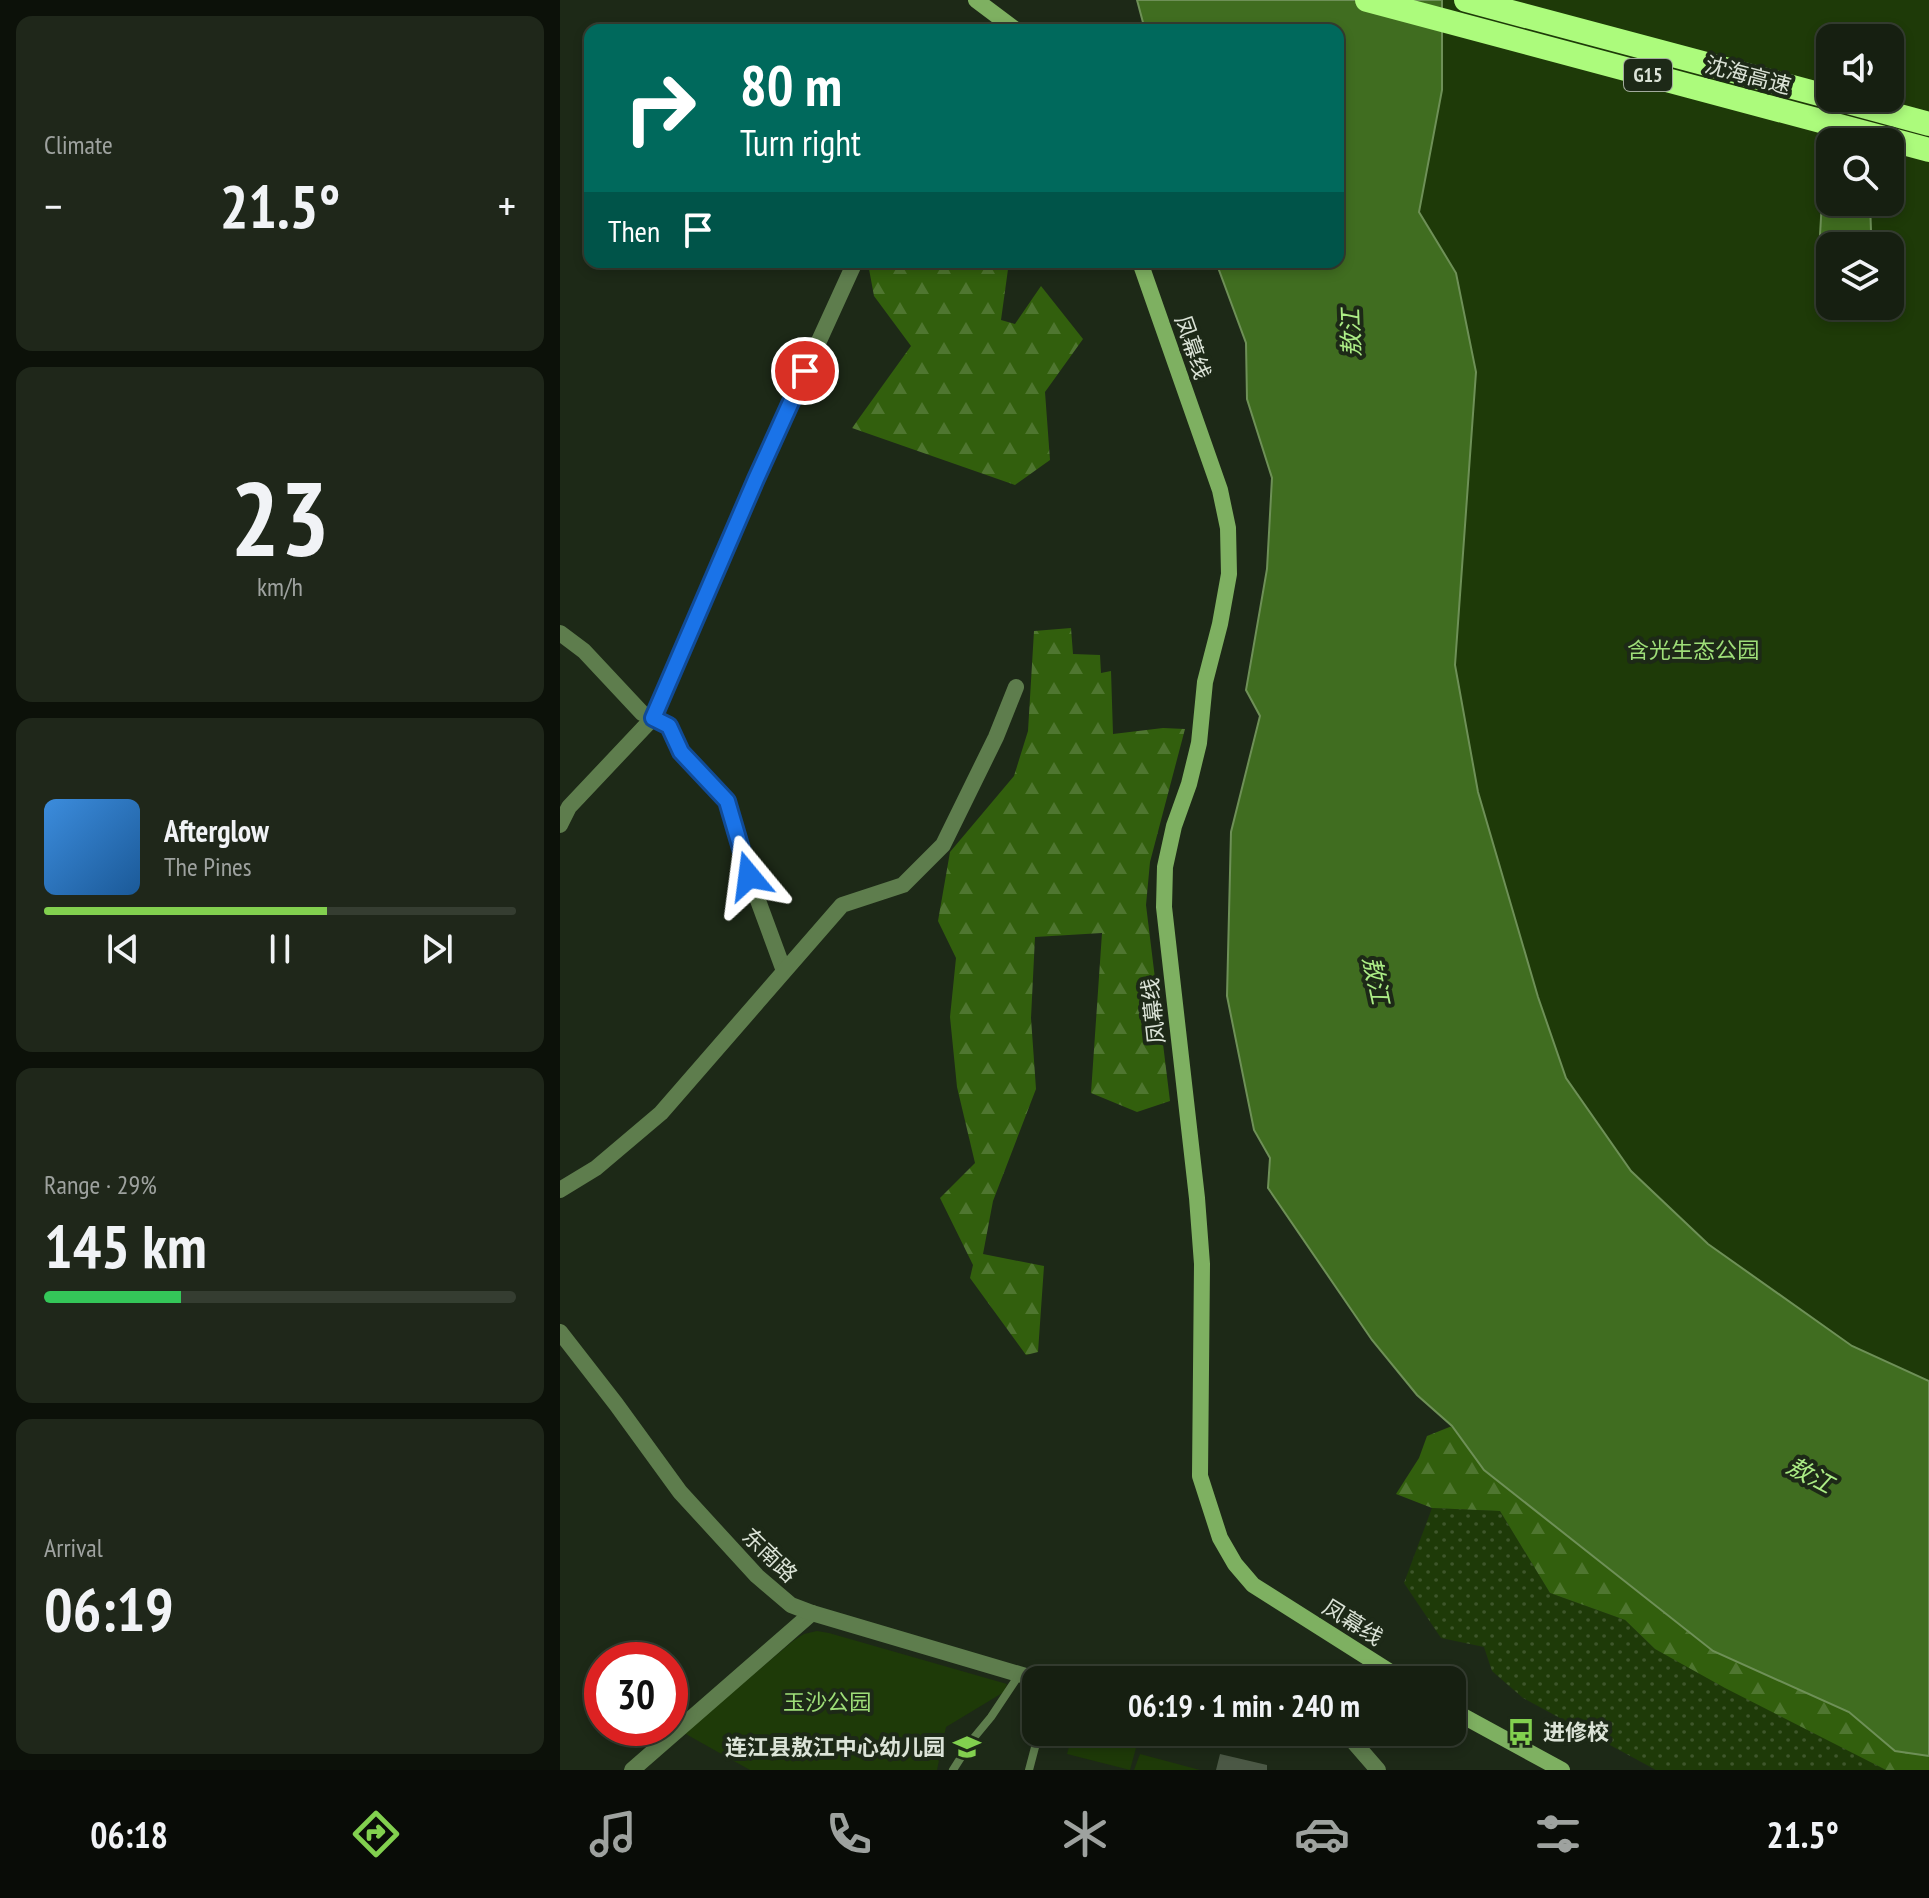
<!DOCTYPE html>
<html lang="en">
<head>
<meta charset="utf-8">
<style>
	:root { --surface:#161f11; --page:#1f271a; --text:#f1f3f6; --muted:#9ea29f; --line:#353d31; --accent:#82d04f }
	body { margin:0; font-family:"PT Sans Narrow","Noto Sans SC",sans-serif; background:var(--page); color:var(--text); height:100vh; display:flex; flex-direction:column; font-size:30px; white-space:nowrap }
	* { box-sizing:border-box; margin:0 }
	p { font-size:26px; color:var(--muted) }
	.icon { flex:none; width:44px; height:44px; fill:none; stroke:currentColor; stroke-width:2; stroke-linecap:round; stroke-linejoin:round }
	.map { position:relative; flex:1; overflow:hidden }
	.details { display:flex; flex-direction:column; gap:16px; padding:16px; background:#0c1109; width:560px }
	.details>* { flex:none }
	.top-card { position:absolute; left:24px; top:24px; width:760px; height:244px; border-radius:16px; box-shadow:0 4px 12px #0003,0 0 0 2px var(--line); background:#00695c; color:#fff; overflow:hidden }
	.buttons { position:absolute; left:1256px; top:24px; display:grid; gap:16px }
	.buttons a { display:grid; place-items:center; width:88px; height:88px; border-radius:16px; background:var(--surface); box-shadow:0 4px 12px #0003,0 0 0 2px var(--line); font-size:40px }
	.speed { position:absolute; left:24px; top:1642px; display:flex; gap:16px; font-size:40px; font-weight:700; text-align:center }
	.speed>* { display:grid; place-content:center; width:104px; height:104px; border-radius:50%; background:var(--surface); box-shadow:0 4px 12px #0003,0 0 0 2px var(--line); line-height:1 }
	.speed .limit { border:12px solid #d22; background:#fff; color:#111 }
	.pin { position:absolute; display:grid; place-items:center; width:68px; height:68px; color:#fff; margin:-34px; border:4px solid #fff; border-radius:50%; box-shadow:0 2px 8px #0007 }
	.me { position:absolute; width:88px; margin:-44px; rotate:344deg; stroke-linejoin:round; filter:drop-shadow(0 0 6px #0008) }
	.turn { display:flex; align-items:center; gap:28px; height:168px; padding:0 24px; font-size:36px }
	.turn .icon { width:104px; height:104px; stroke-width:2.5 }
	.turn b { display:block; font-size:56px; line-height:68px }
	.then { display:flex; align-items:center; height:76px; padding:0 24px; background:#0003; gap:16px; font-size:30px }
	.big { font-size:60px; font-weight:600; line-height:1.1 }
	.details .tile { flex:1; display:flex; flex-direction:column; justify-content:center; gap:12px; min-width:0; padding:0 28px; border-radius:16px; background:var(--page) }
	.details .dial { align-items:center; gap:0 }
	.dial b { font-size:104px; line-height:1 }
	.song { display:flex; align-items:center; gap:24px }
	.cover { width:96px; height:96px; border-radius:12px; background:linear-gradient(135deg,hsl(210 70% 55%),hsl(210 70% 35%)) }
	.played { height:8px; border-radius:4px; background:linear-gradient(90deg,var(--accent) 60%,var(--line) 60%) }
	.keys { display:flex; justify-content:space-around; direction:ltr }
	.heat { display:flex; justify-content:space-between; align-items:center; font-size:44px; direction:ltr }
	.charge { height:12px; border-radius:6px; background:linear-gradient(90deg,#34c759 29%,var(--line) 0) }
	.trip { position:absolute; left:462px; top:1666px; width:444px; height:80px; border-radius:16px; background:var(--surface); box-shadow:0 4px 12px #0003,0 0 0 2px var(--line); font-weight:600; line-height:80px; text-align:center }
	.tabs { display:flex; height:128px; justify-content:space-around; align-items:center; background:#090c07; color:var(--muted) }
	.tabs .icon { width:56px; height:56px }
	.tabs .selected { color:var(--accent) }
	.tabs b { font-size:36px; color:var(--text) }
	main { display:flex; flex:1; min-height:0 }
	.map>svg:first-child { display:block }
	.grass { fill:url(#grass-dots) }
	.forest { fill:url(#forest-firs) }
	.park { fill:#1e3a08; fill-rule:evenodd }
	.water { fill:#406d20; stroke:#6e9057; stroke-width:2 }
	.building { fill:#4b5845 }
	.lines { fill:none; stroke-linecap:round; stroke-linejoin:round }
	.service { stroke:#5e7d4d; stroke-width:8 }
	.minor { stroke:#5e7d4d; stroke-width:16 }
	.tertiary { stroke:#5e7d4d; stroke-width:16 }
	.secondary { stroke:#7eb061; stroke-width:16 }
	.motorway { stroke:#acfb7c; stroke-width:24 }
	.route-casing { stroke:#114b97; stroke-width:20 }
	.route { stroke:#1a73e8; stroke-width:14 }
	.labels { text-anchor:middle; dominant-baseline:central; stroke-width:8; stroke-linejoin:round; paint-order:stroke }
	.shield { fill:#1d2917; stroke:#a2ab9d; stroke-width:2 }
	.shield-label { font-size:20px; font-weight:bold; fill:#dbe3d7 }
	.street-label { font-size:22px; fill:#dbe3d7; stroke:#1d2917 }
	.park-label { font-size:22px; fill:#9ede78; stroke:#1d2917 }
	.poi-label { font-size:22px; font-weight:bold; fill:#dbe3d7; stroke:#1d2917; text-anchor:start }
	.water-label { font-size:24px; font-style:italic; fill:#aced86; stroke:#1d2917 }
</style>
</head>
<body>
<main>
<section class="details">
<div class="tile"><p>Climate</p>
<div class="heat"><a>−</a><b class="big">21.5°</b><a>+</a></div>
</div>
<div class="tile dial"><b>23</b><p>km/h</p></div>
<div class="tile">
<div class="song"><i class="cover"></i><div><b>Afterglow</b><p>The Pines</p></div></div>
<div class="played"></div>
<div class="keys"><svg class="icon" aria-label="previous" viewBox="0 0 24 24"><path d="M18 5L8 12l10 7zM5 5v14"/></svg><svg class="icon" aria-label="pause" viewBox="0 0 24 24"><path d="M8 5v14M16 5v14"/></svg><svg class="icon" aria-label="next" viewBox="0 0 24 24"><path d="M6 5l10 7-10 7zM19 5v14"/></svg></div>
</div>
<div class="tile"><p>Range · 29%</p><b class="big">145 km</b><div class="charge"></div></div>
<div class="tile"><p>Arrival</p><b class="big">06:19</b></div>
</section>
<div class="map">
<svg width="1369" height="1770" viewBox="0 0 1369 1770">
	<defs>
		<pattern id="grass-dots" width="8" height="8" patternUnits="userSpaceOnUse" patternTransform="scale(2)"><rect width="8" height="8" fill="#1e3a08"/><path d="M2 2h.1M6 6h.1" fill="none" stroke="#3e562b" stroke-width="1.8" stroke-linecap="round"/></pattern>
		<pattern id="forest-firs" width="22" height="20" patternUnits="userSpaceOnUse" patternTransform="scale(2)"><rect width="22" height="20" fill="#325f0d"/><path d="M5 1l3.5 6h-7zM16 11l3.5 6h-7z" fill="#4f7630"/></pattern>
	</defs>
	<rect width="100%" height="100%" fill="#1d2917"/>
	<path class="grass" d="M872,1508l68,3 50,82 75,27 30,29 231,121h-230l-133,-72 -31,-27 -8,-24 -43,-9 -37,-55z"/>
	<g class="forest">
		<path d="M313,262h136l-8,58 14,4 26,-38 42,53 -38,53 5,68 -35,25 -163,-57 59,-82 -37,-50 -5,-27z"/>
		<path d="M511,628l2,26 27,1 1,18 10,-2 2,63 50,-6 22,1 -35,133 -4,43 24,196 -33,11 -46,-19 11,-160 -67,4 -4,81 5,71 -43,112 -10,53 61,12 -6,86 -12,3 -56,-77 3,-13 -33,-67 35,-35 -18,-76 -7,-70 6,-59 -18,-37 12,-69 64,-76 14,-45 6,-100z"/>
		<path d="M892,1426l32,44 229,181 136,61 46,39 34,5v14h-43l-161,-82 -70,-39 -30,-29 -75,-27 -50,-82 -68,-3 -36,-14 23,-36 8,-22z"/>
	</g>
	<g class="park">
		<path d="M882,0h487v1381l-77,-35 -144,-102 -77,-73 -65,-93 -28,-81 -60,-205 -23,-127 21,-293 -58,-160 24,-122zM1270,38h60v60h-60zM1270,142h60v60h-60zM1270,246h60v60h-60z"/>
		<path d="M257,1631l12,2 178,51 -3,8 -58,35 -9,43h-187l-66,-37 109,-92 11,-7z"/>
		<path d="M513,1732h45l21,5 -9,33 -63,-16z"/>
		<path d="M580,1754l60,16h-66z"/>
	</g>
	<g class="water">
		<path d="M577,0h305v90l-23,122 37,61 20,99 -21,293 23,127 60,205 28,81 65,93 77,73 144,102 77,35v375l-34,-5 -46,-39 -136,-61 -229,-181 -32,-44 -35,-31 -45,-55 -104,-152 2,-30 -16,-28 -27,-134 4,-164 29,-116 -14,-26 21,-121 5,-91 -25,-79 -1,-56 -30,-81h122v-232h-193z"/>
		<path d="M1266,175h4v27h40l1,29 14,15h-55v30l-11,-24 3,-51 -3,-18z"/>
	</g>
	<path class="building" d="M660,1754l47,11v5h-51z"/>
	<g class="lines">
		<g class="service">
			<path d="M393,1770l19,-30 19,-23 28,-42"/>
			<path d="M469,1770l10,-38"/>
		</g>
		<g class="minor">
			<path d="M0,633l24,18 58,62 27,13 12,26 46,49 22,75 35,95"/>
			<path d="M0,825l9,-18 84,-89 103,-239 99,-217"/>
			<path d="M0,1190l36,-22 65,-55 181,-208 61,-20 40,-40 53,-108 20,-50"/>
			<path d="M72,1770l180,-157"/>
		</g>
		<g class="tertiary">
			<path d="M0,1332l56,72 64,88 77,84 34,29 21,8 227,67"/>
			<path d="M654,1732l25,5 54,-5"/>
			<path d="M785,1732l33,38"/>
		</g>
		<g class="secondary">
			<path d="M416,0l40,30"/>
			<path d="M580,262l80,228 8,38 1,46 -9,50 -15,58 -6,61 -10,41 -15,42 -9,41 -1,40 33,291 5,66 -2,212 20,62 15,26 18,21 150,95"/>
			<path d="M892,1710l110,60"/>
		</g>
		<g class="motorway">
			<path d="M807,0l562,150"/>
			<path d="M906,0l364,97"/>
			<path d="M1273,98l96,26"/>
		</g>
	</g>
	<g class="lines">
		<g class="route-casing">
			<path id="route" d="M189,876l-22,-75 -46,-49 -12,-26 -16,-8 103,-239 49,-108"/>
		</g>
		<use href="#route" class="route"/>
	</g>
	<defs>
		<g id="bus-bare" transform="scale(2.16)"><path d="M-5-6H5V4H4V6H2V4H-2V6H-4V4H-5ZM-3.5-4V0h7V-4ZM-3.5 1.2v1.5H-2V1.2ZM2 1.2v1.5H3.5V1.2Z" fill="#82d04f" stroke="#1d2917" stroke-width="2.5" paint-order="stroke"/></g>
		<g id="school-bare" transform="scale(2.16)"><path d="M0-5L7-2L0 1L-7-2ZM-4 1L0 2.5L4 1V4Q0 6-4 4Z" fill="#82d04f" stroke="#1d2917" stroke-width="2.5" paint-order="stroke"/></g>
	</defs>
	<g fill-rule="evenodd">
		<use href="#bus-bare" x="961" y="1732"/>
		<use href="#school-bare" x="407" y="1747"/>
	</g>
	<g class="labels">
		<rect class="shield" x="1064" y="59" width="48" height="32" rx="6"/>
		<g class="shield-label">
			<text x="1088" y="75">G15</text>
		</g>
		<g class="street-label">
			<text transform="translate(1188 75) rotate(15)">沈海高速</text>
			<text transform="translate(633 347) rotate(71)">凤幕线</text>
			<text transform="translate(593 1011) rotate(-96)">凤幕线</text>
			<text transform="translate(210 1555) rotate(44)">东南路</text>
			<text transform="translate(793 1622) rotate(32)">凤幕线</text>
		</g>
		<g class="park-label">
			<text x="1133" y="650">含光生态公园</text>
			<text x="267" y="1702">玉沙公园</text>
		</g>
		<g class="poi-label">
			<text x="983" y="1732">进修校</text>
			<text x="385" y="1747" text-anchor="end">连江县敖江中心幼儿园</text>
		</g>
		<g class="water-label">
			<text transform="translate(791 333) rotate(-92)">敖江</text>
			<text transform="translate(816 980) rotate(78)">敖江</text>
			<text transform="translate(1250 1475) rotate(28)">敖江</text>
		</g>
	</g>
</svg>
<div class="buttons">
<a><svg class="icon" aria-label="sound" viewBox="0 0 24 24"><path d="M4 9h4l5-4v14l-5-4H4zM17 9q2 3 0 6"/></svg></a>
<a><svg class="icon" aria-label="search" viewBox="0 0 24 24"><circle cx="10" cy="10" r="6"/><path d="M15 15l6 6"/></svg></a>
<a><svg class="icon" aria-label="layers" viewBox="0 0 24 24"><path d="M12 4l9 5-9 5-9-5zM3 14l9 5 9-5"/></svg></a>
</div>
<div class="speed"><div class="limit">30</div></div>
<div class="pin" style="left:245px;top:371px;background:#d93025"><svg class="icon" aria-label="arrive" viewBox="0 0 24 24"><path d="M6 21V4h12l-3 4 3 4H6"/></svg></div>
<svg class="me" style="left:189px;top:876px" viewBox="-20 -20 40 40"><path d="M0-17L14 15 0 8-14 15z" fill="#1a73e8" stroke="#fff" stroke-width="4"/></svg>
<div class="trip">06:19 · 1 min · 240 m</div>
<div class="top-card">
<div class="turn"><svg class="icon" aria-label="right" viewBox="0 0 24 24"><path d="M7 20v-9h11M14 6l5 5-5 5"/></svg><div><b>80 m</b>Turn right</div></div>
<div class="then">Then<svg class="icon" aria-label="arrive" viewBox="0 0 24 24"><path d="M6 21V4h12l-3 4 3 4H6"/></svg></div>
</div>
</div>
</main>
<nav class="tabs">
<b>06:18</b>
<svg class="icon selected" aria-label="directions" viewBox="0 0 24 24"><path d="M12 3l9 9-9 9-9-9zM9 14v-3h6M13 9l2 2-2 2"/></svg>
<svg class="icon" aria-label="music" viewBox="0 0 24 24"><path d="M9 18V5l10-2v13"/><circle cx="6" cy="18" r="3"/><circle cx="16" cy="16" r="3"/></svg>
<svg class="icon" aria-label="phone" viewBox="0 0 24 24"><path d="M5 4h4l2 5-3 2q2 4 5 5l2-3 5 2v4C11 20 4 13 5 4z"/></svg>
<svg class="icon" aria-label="climate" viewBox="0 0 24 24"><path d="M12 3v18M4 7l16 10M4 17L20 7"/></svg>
<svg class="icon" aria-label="car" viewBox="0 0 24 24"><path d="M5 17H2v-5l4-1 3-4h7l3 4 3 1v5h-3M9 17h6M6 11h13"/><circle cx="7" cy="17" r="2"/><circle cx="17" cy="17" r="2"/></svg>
<svg class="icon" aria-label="filters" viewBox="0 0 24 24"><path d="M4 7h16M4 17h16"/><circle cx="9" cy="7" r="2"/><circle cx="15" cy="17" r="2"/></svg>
<b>21.5°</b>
</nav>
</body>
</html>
